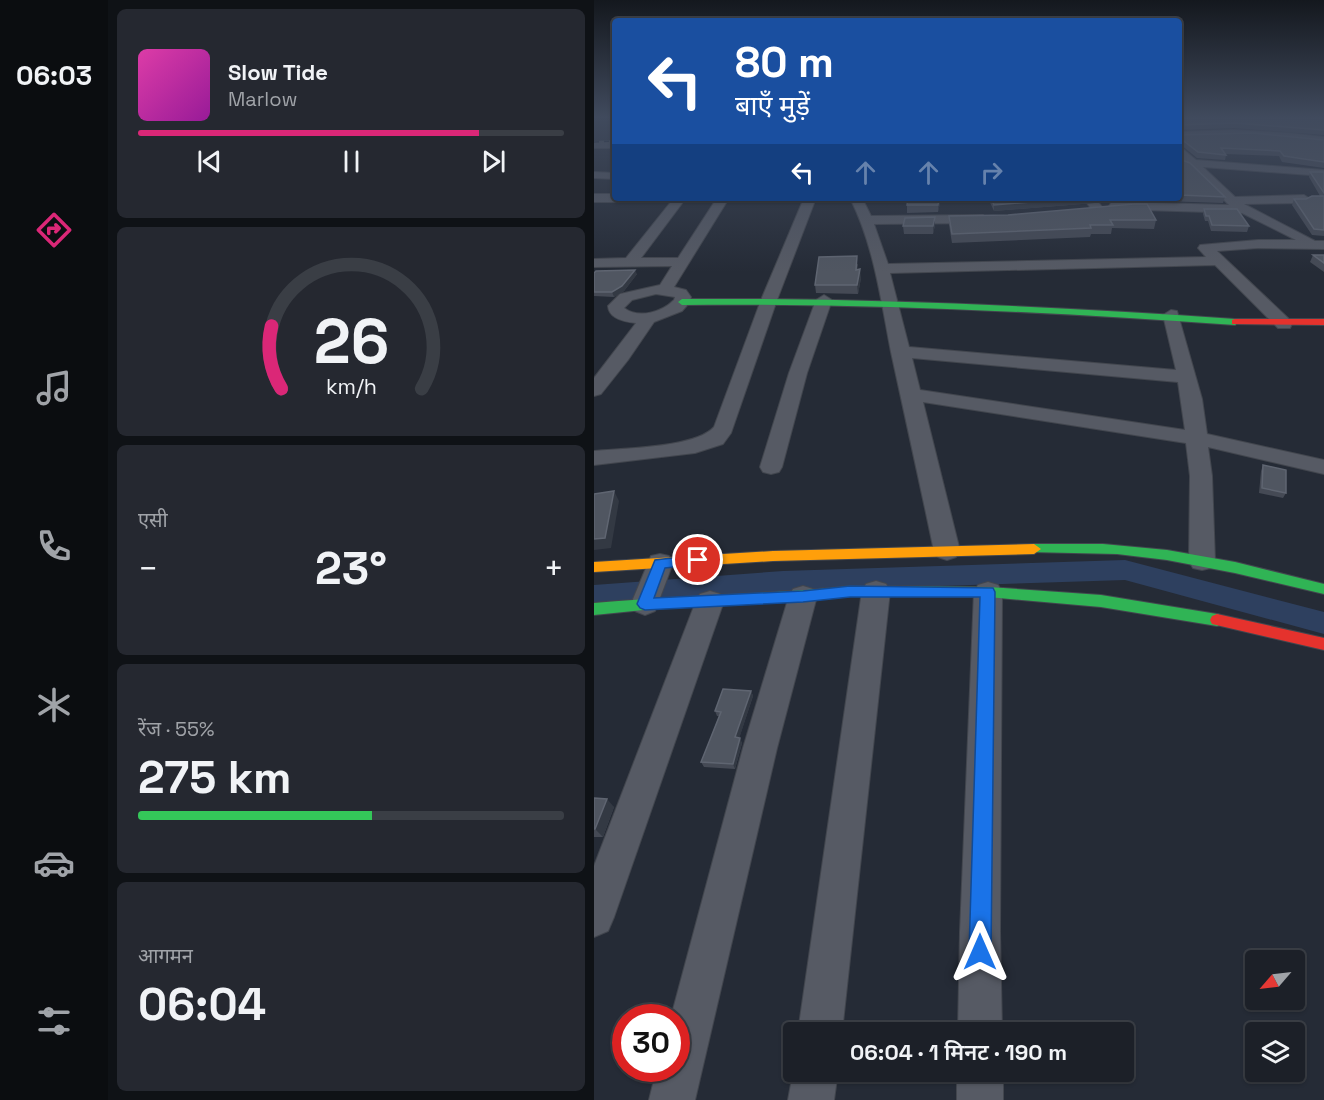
<!DOCTYPE html>
<html lang="hi">
<head>
<meta charset="utf-8">
<style>
	:root { --surface:#1c2028; --page:#252830; --text:#f1f3f6; --muted:#a0a3a8; --line:#3a3e45; --accent:#db2777 }
	body { margin:0; font-family:"Space Grotesk","Noto Sans Devanagari",sans-serif; background:var(--page); color:var(--text); height:100vh; display:flex; flex-direction:column; font-size:22px; white-space:nowrap }
	* { box-sizing:border-box; margin:0 }
	p { font-size:20px; color:var(--muted) }
	.icon { flex:none; width:33px; height:33px; fill:none; stroke:currentColor; stroke-width:2; stroke-linecap:round; stroke-linejoin:round }
	.map { position:relative; flex:1; overflow:hidden }
	.sheet { display:flex; flex-direction:column; gap:9px; padding:9px; background:#0f1216; width:486px }
	.sheet>* { flex:none }
	.guide { position:absolute; left:18px; top:18px; width:570px; height:183px; border-radius:6px; box-shadow:0 2px 4px #0004,0 0 0 2px var(--line); background:#1a4fa0; color:#fff; overflow:hidden }
	.needle { width:39px; rotate:242deg }
	.fabs { position:absolute; left:651px; top:950px; display:grid; gap:12px }
	.fabs a { display:grid; place-items:center; width:60px; height:60px; border-radius:6px; background:var(--surface); box-shadow:0 2px 4px #0004,0 0 0 2px var(--line); font-size:30px }
	.speed { position:absolute; left:18px; top:1004px; display:flex; gap:12px; font-size:30px; font-weight:700; text-align:center }
	.speed>* { display:grid; place-content:center; width:78px; height:78px; border-radius:50%; background:var(--surface); box-shadow:0 2px 4px #0004,0 0 0 2px var(--line); line-height:1 }
	.speed .limit { border:9px solid #d22; background:#fff; color:#111 }
	.pin { position:absolute; display:grid; place-items:center; width:51px; height:51px; color:#fff; margin:-26px; border:3px solid #fff; border-radius:50%; box-shadow:0 2px 6px #0007 }
	.me { position:absolute; width:66px; margin:-33px; rotate:0deg; stroke-linejoin:round; filter:drop-shadow(0 0 4px #0008) }
	.turn { display:flex; align-items:center; gap:21px; height:126px; padding:0 24px; font-size:27px }
	.turn .icon { width:78px; height:78px; stroke-width:2.5 }
	.turn b { display:block; font-size:42px; line-height:51px }
	.lanes { display:flex; align-items:center; height:57px; padding:0 24px; background:#0003; justify-content:center; gap:30px; direction:ltr }
	.lanes .off { opacity:.35 }
	.big { font-size:45px; font-weight:600; line-height:1.1 }
	.sheet .widget { flex:1; display:flex; flex-direction:column; justify-content:center; gap:9px; min-width:0; padding:0 21px; border-radius:9px; background:var(--page) }
	.sheet .dial { align-items:center; gap:0 }
	.dial svg { height:156px; overflow:visible; fill:none; stroke:var(--line); stroke-width:7; stroke-linecap:round; text-anchor:middle }
	.dial text { fill:var(--text); stroke:none }
	.song { display:flex; align-items:center; gap:18px }
	.cover { width:72px; height:72px; border-radius:9px; background:linear-gradient(135deg,hsl(320 70% 55%),hsl(300 70% 35%)) }
	.played { height:6px; border-radius:3px; background:linear-gradient(90deg,var(--accent) 80%,var(--line) 80%) }
	.keys { display:flex; justify-content:space-around; direction:ltr }
	.heat { display:flex; justify-content:space-between; align-items:center; font-size:33px; direction:ltr }
	.charge { height:9px; border-radius:4px; background:linear-gradient(90deg,#34c759 55%,var(--line) 0) }
	.trip { position:absolute; left:189px; top:1022px; width:351px; height:60px; border-radius:6px; background:var(--surface); box-shadow:0 2px 4px #0004,0 0 0 2px var(--line); font-weight:600; line-height:60px; text-align:center }
	main { display:flex; flex:1; min-height:0 }
	.tabs { display:flex; flex-direction:column; width:108px; justify-content:space-around; align-items:center; background:#0b0d10; color:var(--muted) }
	.tabs .icon { width:42px; height:42px }
	.tabs .selected { color:var(--accent) }
	.tabs b { font-size:27px; color:var(--text) }
	.map>svg:first-child { display:block }
	.lines { fill:none; stroke-linecap:round; stroke-linejoin:round }
	.canal { fill:#2e405f; fill-rule:evenodd }
	.street-casing { stroke:#42464e; stroke-width:2 }
	.fast-casing { stroke:#42464e; stroke-width:2 }
	.slow-casing { stroke:#42464e; stroke-width:2 }
	.jam-casing { stroke:#42464e; stroke-width:2 }
	.street { fill:#565a64; fill-rule:evenodd }
	.fast { fill:#30b455; fill-rule:evenodd }
	.slow { fill:#ff9f0a; fill-rule:evenodd }
	.jam { fill:#e5322d; fill-rule:evenodd }
	.rail-casing { stroke:#545961; stroke-width:2 }
	.rail { stroke:#182130; stroke-width:1.5; stroke-dasharray:5; stroke-linecap:butt }
	.wall { fill:#454a55 }
	.shaded-wall { fill:#333943 }
	.building { fill:#505661; stroke:#5f6571; stroke-width:1.5 }
	.route { fill:#1a73e8; stroke:#114b97; stroke-width:1.5 }
</style>
</head>
<body>
<main>
<nav class="tabs">
<b>06:03</b>
<svg class="icon selected" aria-label="directions" viewBox="0 0 24 24"><path d="M12 3l9 9-9 9-9-9zM9 14v-3h6M13 9l2 2-2 2"/></svg>
<svg class="icon" aria-label="music" viewBox="0 0 24 24"><path d="M9 18V5l10-2v13"/><circle cx="6" cy="18" r="3"/><circle cx="16" cy="16" r="3"/></svg>
<svg class="icon" aria-label="phone" viewBox="0 0 24 24"><path d="M5 4h4l2 5-3 2q2 4 5 5l2-3 5 2v4C11 20 4 13 5 4z"/></svg>
<svg class="icon" aria-label="climate" viewBox="0 0 24 24"><path d="M12 3v18M4 7l16 10M4 17L20 7"/></svg>
<svg class="icon" aria-label="car" viewBox="0 0 24 24"><path d="M5 17H2v-5l4-1 3-4h7l3 4 3 1v5h-3M9 17h6M6 11h13"/><circle cx="7" cy="17" r="2"/><circle cx="17" cy="17" r="2"/></svg>
<svg class="icon" aria-label="filters" viewBox="0 0 24 24"><path d="M4 7h16M4 17h16"/><circle cx="9" cy="7" r="2"/><circle cx="15" cy="17" r="2"/></svg>
</nav>
<section class="sheet">
<div class="widget">
<div class="song"><i class="cover"></i><div><b>Slow Tide</b><p>Marlow</p></div></div>
<div class="played"></div>
<div class="keys"><svg class="icon" aria-label="previous" viewBox="0 0 24 24"><path d="M18 5L8 12l10 7zM5 5v14"/></svg><svg class="icon" aria-label="pause" viewBox="0 0 24 24"><path d="M8 5v14M16 5v14"/></svg><svg class="icon" aria-label="next" viewBox="0 0 24 24"><path d="M6 5l10 7-10 7zM19 5v14"/></svg></div>
</div>
<div class="widget dial"><svg viewBox="0 0 100 80">
<path d="M14 69A42 42 0 1 1 86 69"/>
<path d="M14 69A42 42 0 0 1 9 37" stroke="#db2777"/>
<text x="50" y="56" font-size="32" font-weight="700">26</text>
<text x="50" y="72" font-size="11">km/h</text>
</svg></div>
<div class="widget"><p>एसी</p>
<div class="heat"><a>−</a><b class="big">23°</b><a>+</a></div>
</div>
<div class="widget"><p>रेंज · 55%</p><b class="big">275 km</b><div class="charge"></div></div>
<div class="widget"><p>आगमन</p><b class="big">06:04</b></div>
</section>
<div class="map">
<svg width="730" height="1100" viewBox="0 0 730 1100">
	<rect width="100%" height="100%" fill="#252b36"/>
	<g class="lines">
		<path class="canal" d="M531,560l199,52v22l-199,-54 -342,11 -189,14v-20l189,-14z"/>
		<g class="street-casing">
			<g id="street">
				<path d="M640,130l54,3 36,4v6l-72,-7 -73,2v-6z"/>
				<rect x="0" y="142" width="21" height="6"/>
				<path d="M585,146l17,14 128,10v6l-121,-9 32,30 69,-2 6,4 -6,4 -60,1 71,37h9v8l-66,-1 -41,3 73,69 2,4 -2,4h-12l-63,-63 -325,8 19,74 267,23 -13,-55 8,-5 6,1 25,88 5,35 117,26v14l-116,-27 4,29 3,85 -4,7 -9,2 -9,-2 -4,-7 1,-85 -4,-33 -263,-41 37,149 -4,6 -9,3 -9,-3 -4,-6c-14,-67 -29,-135 -43,-199 -10,-51 -17,-107 -41,-154h12l9,18 112,-1 6,4 -6,4 -109,1 14,40 318,-7 -8,-9 2,-3 58,-5h38l-54,-27 -131,-4 -2,-3 2,-3 4,-1 114,3 -39,-39 -10,-2 -1,-2 4,-3 -4,-4zM318,358l266,24 7,48 -265,-40z"/>
				<path d="M0,172l21,1v6l-21,-1z"/>
				<path d="M0,194h21v4h6l-6,4h-21z"/>
				<path d="M80,198h12l-45,60h37l39,-60h12l-55,89 12,3 5,7 -1,5 -8,9 -28,11 -26,38 -27,34 -7,2v-18l42,-55c-11,-1 -27,-4 -28,-17l12,-12 40,-9 12,-19 -78,1v-8l32,-1zM62,294l19,3 -1,3c-12,12 -35,19 -50,8l8,-8z"/>
				<path d="M210,198h12l-39,102 -46,133 -8,11 -28,9 -101,12v-14c30,-3 101,-3 120,-24l47,-127z"/>
				<path d="M489,198h12l8,10 -2,3h-8z"/>
				<path d="M230,295l8,5 -25,73 -25,94 -3,5 -8,2 -8,-2 -3,-5 29,-94 27,-73z"/>
				<path d="M66,554l9,2 4,7 -18,48 -10,4 -10,-4 -4,-7 20,-48z"/>
				<path d="M282,581l10,3 4,7 -48,441h-44l64,-441 4,-7z"/>
				<path d="M394,582l10,3 4,7 -2,340 2,100h-44l2,-100 14,-340 4,-7z"/>
				<path d="M209,586l10,3 4,7 -40,152 -82,352h-46l8,-32h19v-51h-5l72,-269 46,-152 4,-7z"/>
				<path d="M116,591l10,3 4,7 -110,316 -6,14 -14,6v-71l102,-265 4,-7z"/>
				<path d="M200,1068v3h44l-4,29h-46z"/>
				<rect x="363" y="1071" width="46" height="29"/>
			</g>
		</g>
		<g class="fast-casing">
			<g id="fast">
				<path d="M157,299c162,1 323,9 484,20l4,3 -4,3c-184,-13 -368,-22 -553,-20l-4,-3 4,-3z"/>
				<path d="M440,544h69l64,6 68,12 89,22v10l-89,-21 -68,-13 -50,-6 -88,-2 -2,-3z"/>
				<path d="M256,586l138,1 113,8 116,19 5,2 2,4 -2,4 -5,2 -116,-19 -113,-10 -138,-1 -47,5 -140,7 -69,7v-12c85,-8 171,-8 256,-17z"/>
			</g>
		</g>
		<g class="slow-casing">
			<path id="slow" d="M440,544l7,5 -7,5 -261,7 -179,11v-10l179,-11z"/>
		</g>
		<g class="jam-casing">
			<g id="jam">
				<path d="M641,319h89v6l-92,-1v-4z"/>
				<path d="M623,614l107,24v12l-112,-26 -2,-4 2,-4z"/>
			</g>
		</g>
		<use href="#street" class="street"/>
		<use href="#fast" class="fast"/>
		<use href="#slow" class="slow"/>
		<use href="#jam" class="jam"/>
		<g class="rail-casing">
			<path id="rail" d="M0,142l21,-1"/>
		</g>
		<use href="#rail" class="rail"/>
	</g>
	<g class="wall">
		<path d="M585,118h145v17l-90,-7 -55,2z"/>
		<path d="M585,131l1,4 144,5v28l-42,-6 -3,-6 -53,-2v1l-1,5 -28,-2 -17,-14 -1,1z"/>
		<path d="M585,151v9l46,37 -2,6 -91,-3 -138,11 -6,-13h191z"/>
		<path d="M716,172h14v64l-12,-1 -20,-30 2,-6h12l14,-3 -11,-19z"/>
		<path d="M347,198l-3,14 -31,1v-8z"/>
		<path d="M610,209l45,17 -2,6 -36,-1 -3,-10h-3l-2,-7z"/>
		<path d="M355,216l207,4 -2,9 -42,-1 -1,6h-20l-1,3 -138,6 -3,-18z"/>
		<path d="M341,225l-2,9h-29l-1,-8z"/>
		<path d="M719,255h11v17l-14,-10z"/>
		<path d="M264,264l-1,6 4,8 -3,16 -42,-1 -1,-8z"/>
		<path d="M0,273l43,1 -13,17 -10,6 -20,-1z"/>
		<path d="M669,465l23,28 -3,5 -24,-5 2,-22z"/>
		<path d="M157,691l2,5 -14,42 3,5 -7,26 -31,-2 -3,-5 18,-46h-2l-2,-5z"/>
		<path d="M0,798l20,9 -11,30h-9z"/>
	</g>
	<g class="shaded-wall">
		<path d="M345,198h2l-3,14v-7z"/>
		<path d="M487,198h51v2l-138,11v-6z"/>
		<path d="M341,217v8l-2,9v-8z"/>
		<path d="M266,269l1,9 -3,16 -1,-9z"/>
		<path d="M41,270l2,4 -13,17 -10,6 -2,-5z"/>
		<path d="M20,491l5,10 -8,47 -17,2v-11z"/>
		<path d="M157,691l2,5 -15,46 -3,-5z"/>
		<path d="M146,738l2,5 -7,26 -2,-5z"/>
		<path d="M13,799l7,8 -11,30 -8,-8z"/>
	</g>
	<g class="building">
		<path d="M585,118h145v12l-89,-7 -55,2 -1,1z"/>
		<path d="M585,131l1,4 73,-2 71,7v22l-40,-6 -4,-5 -59,-3 5,7 -28,-3 -17,-13 -2,1z"/>
		<path d="M585,159l11,4 35,34 -46,-2z"/>
		<path d="M716,172h14v21z"/>
		<path d="M718,196h12v34l-10,-1 -20,-30h12z"/>
		<path d="M314,198h31l-1,7h-31z"/>
		<path d="M397,198h90l-87,7z"/>
		<path d="M540,204h13l9,16h-46l3,5h-23l1,3 -139,6 -3,-18 59,-1z"/>
		<path d="M610,209h33l12,17 -37,-1 -3,-9h-3z"/>
		<path d="M341,217l-2,9h-30l2,-8z"/>
		<path d="M719,255h11v8z"/>
		<path d="M263,256l-1,14 4,-1 -3,16h-42l4,-28z"/>
		<path d="M41,270l-13,16 -10,6h-18v-19l2,-2z"/>
		<path d="M669,465l23,5v23l-24,-5z"/>
		<path d="M20,491l-9,47 -11,1v-45z"/>
		<path d="M129,689l28,2 -16,46 5,1 -7,26 -32,-2 20,-50 -6,-1z"/>
		<path d="M0,798l13,1 -12,30h-1z"/>
	</g>
	<linearGradient id="sky" x2="0" y2="1"><stop stop-color="#14181e"/><stop offset="0.43" stop-color="#404a5d"/><stop offset="1" stop-color="#404a5d" stop-opacity="0"/></linearGradient>
	<rect width="730" height="272" fill="url(#sky)"/>
	<path class="route" d="M104,555l7,5 -2,4 -38,4 -11,30 149,-7 47,-5 143,2 2,4 -4,360 -3,7 -8,4 -7,-4 -4,-7 11,-355h-130l-47,5 -158,8 -5,-2 -3,-4 18,-44z"/>
</svg>
<div class="fabs">
<a><svg class="needle" viewBox="-14 -14 28 28"><path d="M0-13l5 13h-10z" fill="#e53935"/><path d="M0 13l5-13h-10z" fill="#a0a3a8"/></svg></a>
<a><svg class="icon" aria-label="layers" viewBox="0 0 24 24"><path d="M12 4l9 5-9 5-9-5zM3 14l9 5 9-5"/></svg></a>
</div>
<div class="speed"><div class="limit">30</div></div>
<div class="pin" style="left:104px;top:560px;background:#d93025"><svg class="icon" aria-label="arrive" viewBox="0 0 24 24"><path d="M6 21V4h12l-3 4 3 4H6"/></svg></div>
<svg class="me" style="left:386px;top:952px" viewBox="-20 -20 40 40"><path d="M0-17L14 15 0 8-14 15z" fill="#1a73e8" stroke="#fff" stroke-width="4"/></svg>
<div class="trip">06:04 · 1 मिनट · 190 m</div>
<div class="guide">
<div class="turn"><svg class="icon" aria-label="left" viewBox="0 0 24 24"><path d="M17 20v-9H6M10 6l-5 5 5 5"/></svg><div><b>80 m</b>बाएँ मुड़ें</div></div>
<div class="lanes"><svg class="icon" aria-label="left" viewBox="0 0 24 24"><path d="M17 20v-9H6M10 6l-5 5 5 5"/></svg><svg class="icon off" aria-label="ahead" viewBox="0 0 24 24"><path d="M12 20V5M6 11l6-6 6 6"/></svg><svg class="icon off" aria-label="ahead" viewBox="0 0 24 24"><path d="M12 20V5M6 11l6-6 6 6"/></svg><svg class="icon off" aria-label="right" viewBox="0 0 24 24"><path d="M7 20v-9h11M14 6l5 5-5 5"/></svg></div>
</div>
</div>
</main>
</body>
</html>
